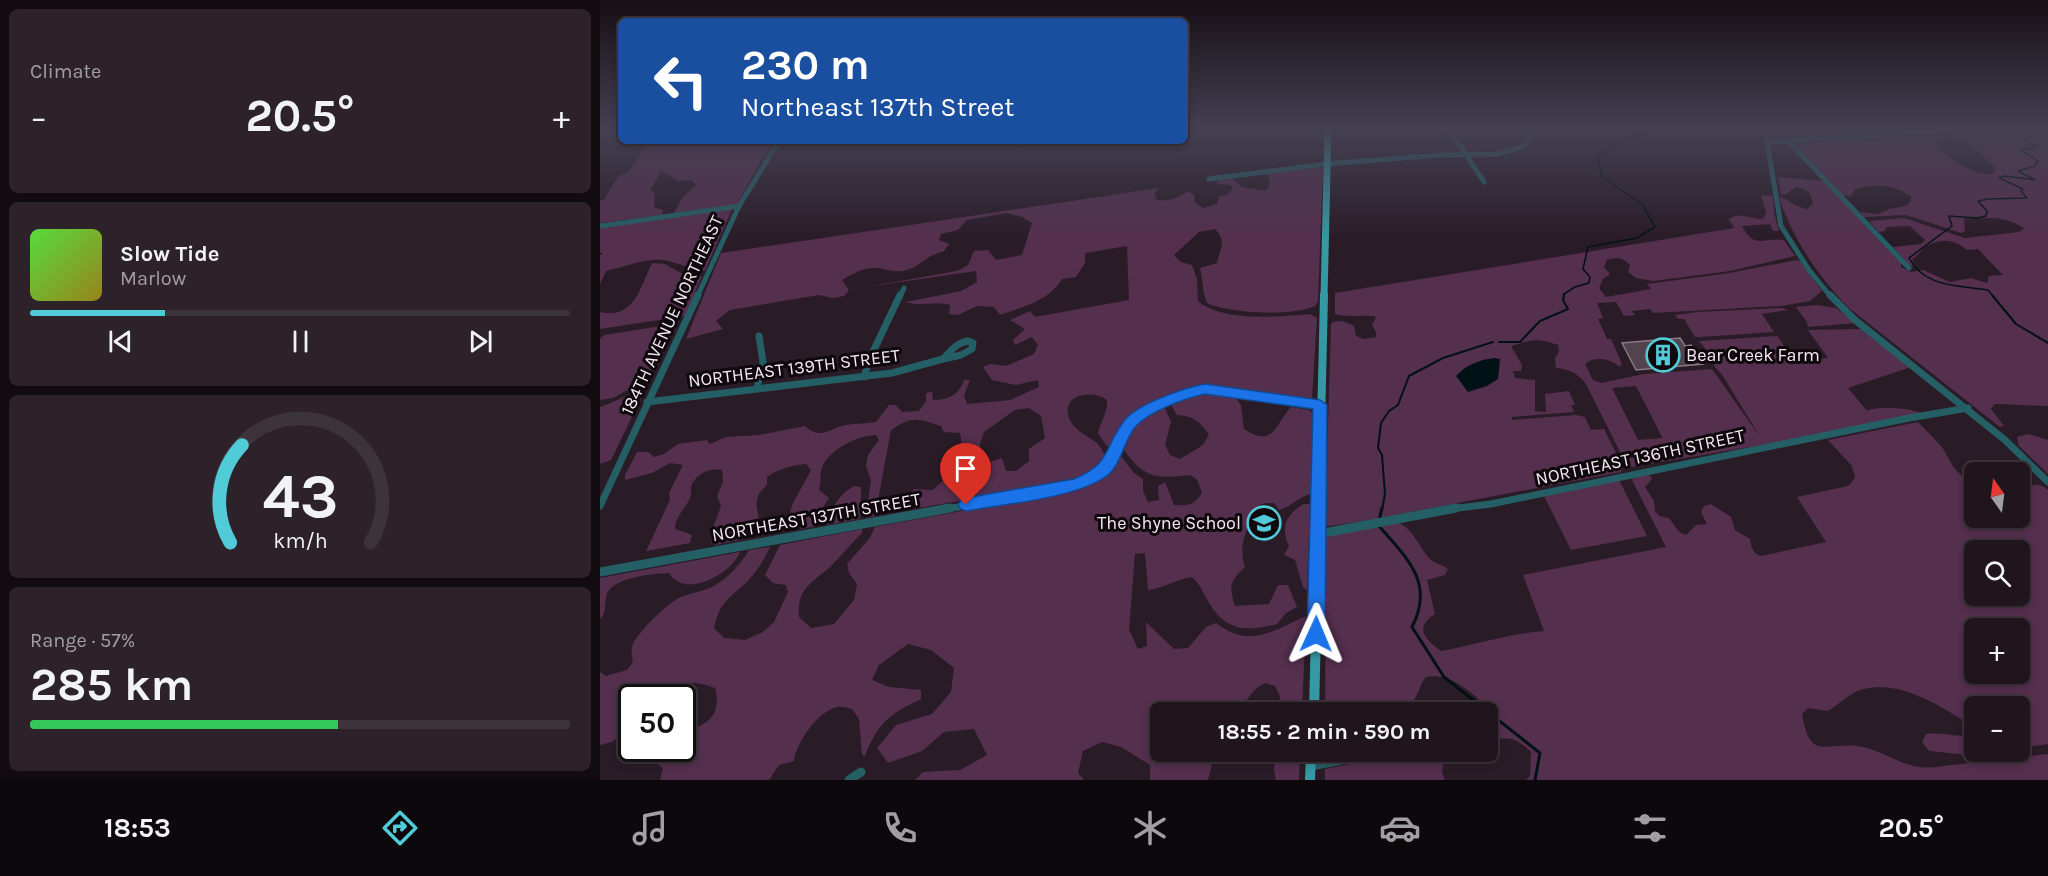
<!DOCTYPE html>
<html lang="en">
<head>
<meta charset="utf-8">
<style>
	:root { --surface:#20151d; --page:#2d222a; --text:#f1f3f6; --muted:#a29fa4; --line:#3d343b; --accent:#52cbd9 }
	body { margin:0; font-family:Karla,sans-serif; background:var(--page); color:var(--text); height:100vh; display:flex; flex-direction:column; font-size:22px; white-space:nowrap }
	* { box-sizing:border-box; margin:0 }
	p { font-size:20px; color:var(--muted) }
	.icon { flex:none; width:33px; height:33px; fill:none; stroke:currentColor; stroke-width:2; stroke-linecap:round; stroke-linejoin:round }
	.map { position:relative; flex:1; overflow:hidden }
	.drawer { display:flex; flex-direction:column; gap:9px; padding:9px; background:#120c10; width:600px }
	.drawer>* { flex:none }
	.guide { position:absolute; left:18px; top:18px; width:570px; height:126px; border-radius:9px; box-shadow:0 3px 9px #0003,0 0 0 2px var(--line); background:#1a4fa0; color:#fff; overflow:hidden }
	.needle { width:39px; rotate:346deg }
	.tools { position:absolute; left:1364px; top:462px; display:grid; gap:12px }
	.tools a { display:grid; place-items:center; width:66px; height:66px; border-radius:9px; background:var(--surface); box-shadow:0 3px 9px #0003,0 0 0 2px var(--line); font-size:30px }
	.speed { position:absolute; left:18px; top:684px; display:flex; gap:12px; font-size:30px; font-weight:700; text-align:center }
	.speed>* { display:grid; place-content:center; width:78px; height:78px; border-radius:50%; background:var(--surface); box-shadow:0 3px 9px #0003,0 0 0 2px var(--line); line-height:1 }
	.speed .limit { border:3px solid #111; border-radius:9px; background:#fff; color:#111 }
	.pin { position:absolute; display:grid; place-items:center; width:51px; height:51px; color:#fff; margin:-62px -26px; border-radius:50% 50% 50% 0; rotate:-45deg; box-shadow:0 0 6px #0007 }
	.pin .icon { rotate:45deg }
	.me { position:absolute; width:66px; margin:-33px; rotate:1deg; stroke-linejoin:round; filter:drop-shadow(0 0 4px #0008) }
	.turn { display:flex; align-items:center; gap:21px; height:126px; padding:0 24px; font-size:27px }
	.turn .icon { width:78px; height:78px; stroke-width:2.5 }
	.turn b { display:block; font-size:42px; line-height:51px }
	.big { font-size:45px; font-weight:700; line-height:1.1 }
	.drawer .widget { flex:1; display:flex; flex-direction:column; justify-content:center; gap:9px; min-width:0; padding:0 21px; border-radius:9px; background:var(--page) }
	.drawer .dial { align-items:center; gap:0 }
	.dial svg { height:156px; overflow:visible; fill:none; stroke:var(--line); stroke-width:7; stroke-linecap:round; text-anchor:middle }
	.dial text { fill:var(--text); stroke:none }
	.song { display:flex; align-items:center; gap:18px }
	.cover { width:72px; height:72px; border-radius:9px; background:linear-gradient(135deg,hsl(110 70% 55%),hsl(50 70% 35%)) }
	.played { height:6px; border-radius:3px; background:linear-gradient(90deg,var(--accent) 25%,var(--line) 25%) }
	.keys { display:flex; justify-content:space-around; direction:ltr }
	.heat { display:flex; justify-content:space-between; align-items:center; font-size:33px; direction:ltr }
	.charge { height:9px; border-radius:4px; background:linear-gradient(90deg,#34c759 57%,var(--line) 0) }
	.trip { position:absolute; left:550px; top:702px; width:348px; height:60px; border-radius:9px; background:var(--surface); box-shadow:0 3px 9px #0003,0 0 0 2px var(--line); font-weight:700; line-height:60px; text-align:center }
	.menu { display:flex; height:96px; justify-content:space-around; align-items:center; background:#0d080c; color:var(--muted) }
	.menu .icon { width:42px; height:42px }
	.menu .current { color:var(--accent) }
	.menu b { font-size:27px; color:var(--text) }
	main { display:flex; flex:1; min-height:0 }
	.map>svg:first-child { display:block }
	.green { fill:#542f4e; fill-rule:evenodd }
	.water { fill:#001215 }
	.lines { fill:none; stroke-linecap:round; stroke-linejoin:round }
	.stream-far2 { stroke:#001215; stroke-width:1.5 }
	.stream-far1 { stroke:#001215; stroke-width:2 }
	.stream { stroke:#001215; stroke-width:3 }
	.building { fill:#53434f; stroke:#887784; stroke-width:1.5 }
	.minor-far2 { stroke:#255f66; stroke-width:5 }
	.minor-far1 { stroke:#255f66; stroke-width:7 }
	.minor { stroke:#255f66; stroke-width:9 }
	.major-far2 { stroke:#3599a4; stroke-width:7 }
	.major-far1 { stroke:#3599a4; stroke-width:8 }
	.major { stroke:#3599a4; stroke-width:10 }
	.route { fill:#1a73e8; stroke:#114b97; stroke-width:1.5 }
	.labels { text-anchor:middle; dominant-baseline:central; stroke-width:6; stroke-linejoin:round; paint-order:stroke }
	.street-label { font-size:18px; fill:#f4ebf2; stroke:#0f090d }
	.poi-label { font-size:18px; fill:#f4ebf2; stroke:#0f090d; text-anchor:start }
</style>
</head>
<body>
<main>
<section class="drawer">
<div class="widget"><p>Climate</p>
<div class="heat"><a>−</a><b class="big">20.5°</b><a>+</a></div>
</div>
<div class="widget">
<div class="song"><i class="cover"></i><div><b>Slow Tide</b><p>Marlow</p></div></div>
<div class="played"></div>
<div class="keys"><svg class="icon" aria-label="previous" viewBox="0 0 24 24"><path d="M18 5L8 12l10 7zM5 5v14"/></svg><svg class="icon" aria-label="pause" viewBox="0 0 24 24"><path d="M8 5v14M16 5v14"/></svg><svg class="icon" aria-label="next" viewBox="0 0 24 24"><path d="M6 5l10 7-10 7zM19 5v14"/></svg></div>
</div>
<div class="widget dial"><svg viewBox="0 0 100 80">
<path d="M14 69A42 42 0 1 1 86 69"/>
<path d="M14 69A42 42 0 0 1 20 19" stroke="#52cbd9"/>
<text x="50" y="56" font-size="32" font-weight="700">43</text>
<text x="50" y="72" font-size="11">km/h</text>
</svg></div>
<div class="widget"><p>Range · 57%</p><b class="big">285 km</b><div class="charge"></div></div>
</section>
<div class="map">
<svg width="1448" height="780" viewBox="0 0 1448 780">
	<rect width="100%" height="100%" fill="#2a1c27"/>
	<g class="green">
		<path d="M1377,129h71v277l-53,-2 -4,5 13,17 -4,1 -151,-119c-31,-32 -56,-68 -70,-111 11,2 16,11 28,12l6,-6c-2,-11 -7,-15 -18,-16l-8,7h-6l-3,-17 45,4 78,81v5l10,5 12,-2 27,12 21,-4 16,5 2,-7 14,-1 -25,-26 -11,1c-15,-12 -29,-12 -44,-1 -4,4 -5,7 -11,10l3,7h-5l-17,-19 28,-3 4,-4 -15,-14 -23,1 -2,4 -6,1 -10,-11 35,-3 61,20 54,-6 5,-4c-22,-14 -35,-9 -60,-10l1,13 -4,2 -55,-18 -42,2 -4,-5 19,2 10,-5 17,-3 5,-5v-5c-19,-12 -35,-13 -56,-7l-4,7 -9,-1 -47,-51 100,-8 39,-1 5,4 -4,2c2,10 34,30 44,32 5,1 10,1 15,1l1,-6 -15,-15 -31,-20z"/>
		<path d="M41,141h134l-11,14 -27,49 -63,9 8,-15 14,-13 -5,-5 -12,1 -18,-10 -11,19 5,3 -1,14 9,3 -1,5 -62,8v-23h4l14,-24c15,-2 22,-22 29,-33z"/>
		<path d="M720,167l3,1 -5,133 -3,5c-24,11 -82,7 -107,-2 -6,-10 -5,-24 -8,-36l17,-5c3,-14 10,-22 -2,-34l-16,3 -25,23 7,7 11,3 5,14 1,22c24,21 81,16 112,13l7,4 -5,81 -110,-14 -28,7 -39,21 -8,6 -16,28 -5,-2 -8,-12c3,-12 10,-21 9,-33 -17,-12 -50,-4 -36,22 6,10 17,14 26,21 4,4 7,11 10,16l-8,10 -15,7 -110,22 3,-11 12,-10v-15l13,-4 4,13h10l13,-10v-12l16,-11 -4,-22 -12,-8 -14,2 -31,22 -4,11 2,19 -2,15 -12,10 -4,13 -57,10 -4,-8 11,-13 19,1 13,-12 1,-9 17,-11 -4,-25 -16,-1 -3,-6c-24,-8 -29,-10 -50,4l-16,86 -9,2 5,-38 -5,-14 2,-11 11,-15 -3,-5c-18,0 -46,14 -54,32 -2,6 -1,15 -3,23l10,8 -6,9 -6,19 -16,3 -12,-13 3,-11 19,-35 -5,-6c-13,1 -28,5 -39,13v8c-12,10 -12,19 -8,33l-19,22 -25,5 -4,-3 3,-17 7,-19 -4,-10 6,-14 -1,-12c-12,-2 -23,2 -30,14 -2,4 0,10 -2,14 -5,12 -15,18 -15,31l17,6 -2,8 -44,8 24,-51 -1,-7 14,-28 -13,-2 -18,10 -27,7v-5l12,-23h11l6,5 10,-3 14,-10 29,-4 3,4 16,-7 33,-2 46,-9c16,15 24,2 41,-1 10,-2 20,-1 30,-3l13,-17h7l6,7 17,-1 7,-10v-8l6,-1 1,8c15,0 26,-5 31,-20h6l-6,15 3,9 43,-4 29,-13 -1,-7 -22,5 -24,-5 -9,-13 7,-3 16,2 28,-12 4,-9 -6,-8 -17,8 -2,-5 12,-11 -15,-9 20,-9 5,6 94,-17 -2,-54 -42,7v10l-9,14 -14,2c-13,22 -39,28 -62,36l-6,-8 -17,-1 -19,9 -9,-1 1,-9c-15,-4 -30,2 -44,-3l55,-11 16,-9 -1,-11 -110,16 91,-16 11,-6 6,-14 14,-1 8,10 26,-5 10,-32 -10,-6 -15,-4 -40,7 -9,10 -17,4 -2,6 10,4 -5,7c-18,5 -20,12 -34,18 -16,6 -25,-2 -37,-1 -12,0 -22,7 -31,12l7,10 -5,6 -11,2 -14,-3 -89,15 -14,11 7,8 -37,10 35,-86 438,-65 -5,6 3,6c12,2 22,-3 32,-9l5,4 1,8 9,5 13,-4 2,-7 10,-3 4,-7 -3,-2 -14,-1 3,-4 13,-2 10,9 23,4 5,-5 -2,-12z"/>
		<path d="M1161,195l12,1 1,17 5,18h-6l-3,-7 -28,2c13,24 20,11 42,14l11,16 -65,15 -77,10 -17,-3 -8,-6 2,-7c-8,-8 -13,-8 -23,-5l-3,7 6,7 -7,5 -4,9 7,9 45,-8 -4,-5 82,-11 68,-13 3,1 22,30 -12,10 -28,5 -129,7 -3,-4 -18,2 3,4 -11,1 -8,-14 -19,1 6,15 -5,1 9,20h4l11,25 -2,3c-11,-8 -24,-12 -35,-3l8,16 8,3 43,-9 68,-5 48,68 -37,-61 -8,-9 -2,-9 -14,-17 78,-5 18,25 33,-3 -20,-28 53,-1 50,38 -63,21 19,23c10,-6 43,-3 54,2l-159,32 -131,22 -4,-1 -41,-82c-8,-11 -16,-14 -30,-16l-1,-10 4,-6 -1,-7c-21,-8 -27,-5 -47,1l11,19 -1,6h-8l2,7 20,2v31l11,1 -1,-18 24,-3 6,14h-4l3,7 -62,5v3l64,-5 9,2 6,13 13,-1 19,38 -2,5 -263,50 -29,4 -4,-2 6,-200c5,-6 16,-2 23,2l2,10 8,3 12,-2v-5l-4,-7 4,-8c-14,-3 -26,1 -41,-3v-21l399,-65 -5,-9c11,-8 21,0 34,0l3,-6zM1036,386l26,51v1l-24,2 -26,-52z"/>
		<path d="M132,209l-27,62c-13,-2 -24,-7 -37,-10 -19,-5 -43,6 -62,10l-6,13v-29l3,-1 -3,-2v-24z"/>
		<path d="M52,263l13,1 16,9 21,3 -17,40 -85,13v-17c34,8 40,-24 52,-49z"/>
		<path d="M1216,305l20,3 20,15 -48,4 -1,-5 -11,-15z"/>
		<path d="M1182,308l6,2 -26,4 12,18 -74,5h-5l-11,-18h-6l-3,-4 22,-3z"/>
		<path d="M74,324l3,1 -26,52 -38,21 -13,2v-61l4,-4z"/>
		<path d="M45,390l-34,70 -11,4v-57c16,-5 30,-15 45,-17z"/>
		<path d="M605,394l30,3 6,8 3,24c30,20 31,-5 47,-22l18,3 5,4 -4,80c-11,3 -20,13 -31,16l-5,-7c-21,-1 -18,7 -25,22 -7,15 -9,26 -4,42 -16,15 -16,19 -10,39l34,-2 9,-19h10l9,22 -11,6 -9,11c-35,9 -54,6 -72,-28 -4,-8 -6,-12 -13,-19 -16,2 -27,11 -44,13l-3,-37 -10,1 -6,76 9,19 9,-3 -1,-24 28,27 14,-1 18,-21 10,-4c33,26 57,8 90,-7l-4,96h-24l2,-16 -5,-10 -9,-3c-16,6 -16,18 -30,27 -9,6 -61,2 -75,2v40h54l-7,28h-58v-15l-29,-18 -19,-5 -19,9 -5,22 6,7h-169l8,-8 37,-2 27,-15 -13,-26 -30,3 -22,19 -34,12 -11,-15 19,-23 36,-11 19,-22 3,-24 -23,-18 -23,-6 -29,21 -7,15 17,7 32,3v9c-32,15 -43,24 -56,57l-3,-1 -3,-36 -7,-10c-5,-1 -10,-3 -15,-2 -19,4 -41,36 -43,54l-15,4 -10,15h-109l3,-12 -14,-11 -25,-8 7,-8 1,7h50l1,-18c25,-3 39,-16 32,-42 -21,-8 -41,-8 -57,9l-26,1 -1,27 -19,17 -12,3v-73l6,4 21,-6 6,-8c-2,-7 -2,-11 0,-18 5,-12 34,-40 46,-46 11,-5 23,-6 35,-12 15,-9 26,-21 35,-36l21,-3c-6,13 -14,26 -24,36 -18,16 -27,20 -32,45l10,10 21,2 18,-8 11,-10 14,-30 -2,-7 -13,-2 -8,-8 15,-30 82,-16v4c-11,11 -22,24 -33,35 -19,16 -32,21 -30,49l12,11 23,-4 20,-24 3,-16 -8,-11 -2,-9 22,-25 6,-12 189,-35 31,-9 15,-10 11,-17 13,17 9,6v12l5,11 11,-2 -1,-14 7,-4 9,23c14,1 20,0 28,-12l-5,-13 -6,-5c-32,4 -47,4 -67,-25l11,-25 29,-19 7,16 -6,23 5,10 10,4 23,-14 6,-11c-10,-13 -16,-18 -32,-19l-7,-12 14,-6z"/>
		<path d="M1318,422l24,25 12,21 12,12 3,9 5,2v27h45v-27c13,-4 15,-11 29,-1v254l-29,4v-42h-45v46h21l-27,3 -39,-4 -7,-9 4,-8c17,-2 31,4 47,1l-4,-11c-30,-19 -72,-46 -109,-34 -11,4 -22,15 -32,21l-20,-3 -6,6c8,50 25,26 61,33 19,4 36,17 56,20 15,2 27,-2 42,-3 29,-3 58,-7 87,-10v26h-522l4,-4 1,-24c-16,-15 -22,-17 -43,-10v-16l4,-15c-19,-16 -39,-39 -66,-34 -8,10 -7,20 -17,28l-1,7h-83l1,-174 3,-3 68,-13c16,7 20,21 31,35 4,6 14,7 20,12l-3,6 -18,5 8,34c-22,14 -9,26 6,37 33,-6 71,-18 103,-20l-21,-56 143,-28 -34,-67 2,-3 14,-4 4,6 -7,8 9,14 1,10 4,5 10,2 10,14 7,3 10,-10 11,-1 -6,-12 3,-6 7,-2 20,13 4,13 15,9c1,8 3,15 11,17l65,-14 -29,-45 51,-11 7,-8 -3,-12 -24,-26zM1374,550h45v46h-45zM1374,628h45v46h-45z"/>
		<path d="M1429,434l19,6v34l-29,-28 -2,-9z"/>
		<path d="M1019,480l28,56 -76,14 -27,-54z"/>
		<path d="M254,486l7,1 -1,32 -34,6c6,-17 12,-30 28,-39z"/>
		<path d="M703,504h7l-3,86 -4,-3 -8,-27 -11,-5 5,-9c-9,-19 -3,-31 14,-42z"/>
		<path d="M140,552c-8,21 -54,48 -71,21 -16,1 -60,4 -63,24 -2,9 1,15 -6,22v-41z"/>
		<path d="M675,752h25l-1,28h-23l-2,-10z"/>
		<path d="M809,752h50l-15,6 -2,14 3,8h-120v-11z"/>
	</g>
	<path class="water" d="M894,358l6,1 -2,20 -11,7 -19,6 -12,-16c10,-11 23,-16 38,-18z"/>
	<g class="lines">
		<g class="stream-far2">
			<path d="M964,297v-3l11,-7 14,-4 1,-6 -7,-8 5,-22 49,-9 18,-11 -13,-23 -40,-27 -5,-20 26,-17 35,-11"/>
			<path d="M1394,297l-6,-7c-30,-5 -63,-2 -79,-32l43,-32 -3,-10 28,2 9,-2 1,-5 -9,-10 10,-2 39,-1 -6,-7 2,-2 -24,-11 6,-2 30,4 -17,-9 17,-5 3,-5 -17,-11 16,-3 -12,-7 -4,-9 3,-2"/>
		</g>
		<g class="stream-far1">
			<path d="M1392,295l24,29 32,19"/>
			<path d="M899,342h21l20,-21 28,-12 -5,-9 1,-5"/>
			<path d="M782,510l3,-16 -3,-39 -4,-7 3,-25 8,-12 9,-6 11,-29 34,-18 50,-16"/>
		</g>
		<g class="stream">
			<path d="M779,521l3,-13"/>
			<path d="M779,526c28,32 56,57 33,101l32,50 96,76 -5,27"/>
		</g>
	</g>
	<path class="building" d="M1080,338l5,8 6,-1 12,19 -67,6 -14,-27z"/>
	<g class="lines">
		<g class="minor-far2">
			<path d="M845,129l16,18 23,35"/>
			<path d="M1165,129l16,97 28,44 22,27"/>
			<path d="M1167,142l200,-13"/>
			<path d="M1189,142l120,126"/>
			<path d="M609,179l117,-15 114,-9 57,-1 25,-7 15,-18"/>
			<path d="M0,226l139,-20"/>
			<path d="M97,297l42,-91 40,-65"/>
			<path d="M300,297l4,-9"/>
		</g>
		<g class="minor-far1">
			<path d="M1230,295l25,25 150,120 43,42"/>
			<path d="M368,341l5,2 -1,6 -11,6 -18,4c8,-8 13,-16 25,-18z"/>
			<path d="M264,377l6,-19 30,-63"/>
			<path d="M157,388l6,-26 -4,-26"/>
			<path d="M47,402l245,-29 51,-14"/>
			<path d="M0,506l98,-211"/>
			<path d="M342,510l134,-25 30,-19 16,-30 13,-18 29,-16 41,-13 115,16"/>
			<path d="M842,510l49,-6 418,-86 59,-10"/>
		</g>
		<g class="minor">
			<path d="M718,534l138,-26"/>
			<path d="M0,572l350,-64"/>
			<path d="M711,766l72,-14"/>
			<path d="M249,780l12,-8"/>
		</g>
		<path class="major-far2" d="M724,297l4,-168"/>
		<path class="major-far1" d="M719,510l5,-215"/>
		<g class="major">
			<path d="M714,712l5,-204"/>
			<path d="M710,780l1,-28"/>
		</g>
	</g>
	<linearGradient id="sky" x2="0" y2="1"><stop stop-color="#170f15"/><stop offset="0.54" stop-color="#444052"/><stop offset="1" stop-color="#444052" stop-opacity="0"/></linearGradient>
	<rect width="1448" height="239" fill="url(#sky)"/>
	<path class="route" d="M605,384l115,16 7,5 -2,229 -3,6 -6,3 -6,-3 -3,-6 6,-225 -108,-15c-20,4 -57,18 -70,33 -11,14 -14,37 -27,48 -30,23 -104,29 -142,36l-5,-2 -3,-4 3,-5 5,-2 108,-19c38,-16 29,-30 50,-58 13,-17 60,-33 81,-37z"/>
	<defs>
		<g id="building-ring" transform="scale(1.725)"><circle r="9.5" fill="#0f090d" stroke="#52cbd9" stroke-width="1.5"/><path d="M-4-6H4V6H1V3H-1V6H-4ZM-2.5-4.3h1.7v1.8h-1.7ZM.8-4.3h1.7v1.8H.8ZM-2.5-1h1.7V.8h-1.7ZM.8-1h1.7V.8H.8Z" fill="#52cbd9"/></g>
		<g id="school-ring" transform="scale(1.725)"><circle r="9.5" fill="#0f090d" stroke="#52cbd9" stroke-width="1.5"/><path d="M0-5L7-2L0 1L-7-2ZM-4 1L0 2.5L4 1V4Q0 6-4 4Z" fill="#52cbd9"/></g>
	</defs>
	<g fill-rule="evenodd">
		<use href="#building-ring" x="1063" y="355"/>
		<use href="#school-ring" x="664" y="523"/>
	</g>
	<g class="labels">
		<g class="street-label">
			<text transform="translate(72 315) rotate(-65)">184TH AVENUE NORTHEAST</text>
			<text transform="translate(194 368) rotate(-7)">NORTHEAST 139TH STREET</text>
			<text transform="translate(1040 457) rotate(-12)">NORTHEAST 136TH STREET</text>
			<text transform="translate(216 517) rotate(-10)">NORTHEAST 137TH STREET</text>
		</g>
		<g class="poi-label">
			<text x="1086" y="355">Bear Creek Farm</text>
			<text x="641" y="523" text-anchor="end">The Shyne School</text>
		</g>
	</g>
</svg>
<div class="tools">
<a><svg class="needle" viewBox="-14 -14 28 28"><path d="M0-13l5 13h-10z" fill="#e53935"/><path d="M0 13l5-13h-10z" fill="#a29fa4"/></svg></a>
<a><svg class="icon" aria-label="search" viewBox="0 0 24 24"><circle cx="10" cy="10" r="6"/><path d="M15 15l6 6"/></svg></a>
<a>+</a>
<a>−</a>
</div>
<div class="speed"><div class="limit">50</div></div>
<div class="pin" style="left:366px;top:505px;background:#d93025"><svg class="icon" aria-label="arrive" viewBox="0 0 24 24"><path d="M6 21V4h12l-3 4 3 4H6"/></svg></div>
<svg class="me" style="left:716px;top:634px" viewBox="-20 -20 40 40"><path d="M0-17L14 15 0 8-14 15z" fill="#1a73e8" stroke="#fff" stroke-width="4"/></svg>
<div class="trip">18:55 · 2 min · 590 m</div>
<div class="guide">
<div class="turn"><svg class="icon" aria-label="left" viewBox="0 0 24 24"><path d="M17 20v-9H6M10 6l-5 5 5 5"/></svg><div><b>230 m</b>Northeast 137th Street</div></div>
</div>
</div>
</main>
<nav class="menu">
<b>18:53</b>
<svg class="icon current" aria-label="directions" viewBox="0 0 24 24"><path d="M12 3l9 9-9 9-9-9zM9 14v-3h6M13 9l2 2-2 2"/></svg>
<svg class="icon" aria-label="music" viewBox="0 0 24 24"><path d="M9 18V5l10-2v13"/><circle cx="6" cy="18" r="3"/><circle cx="16" cy="16" r="3"/></svg>
<svg class="icon" aria-label="phone" viewBox="0 0 24 24"><path d="M5 4h4l2 5-3 2q2 4 5 5l2-3 5 2v4C11 20 4 13 5 4z"/></svg>
<svg class="icon" aria-label="climate" viewBox="0 0 24 24"><path d="M12 3v18M4 7l16 10M4 17L20 7"/></svg>
<svg class="icon" aria-label="car" viewBox="0 0 24 24"><path d="M5 17H2v-5l4-1 3-4h7l3 4 3 1v5h-3M9 17h6M6 11h13"/><circle cx="7" cy="17" r="2"/><circle cx="17" cy="17" r="2"/></svg>
<svg class="icon" aria-label="filters" viewBox="0 0 24 24"><path d="M4 7h16M4 17h16"/><circle cx="9" cy="7" r="2"/><circle cx="15" cy="17" r="2"/></svg>
<b>20.5°</b>
</nav>
</body>
</html>
